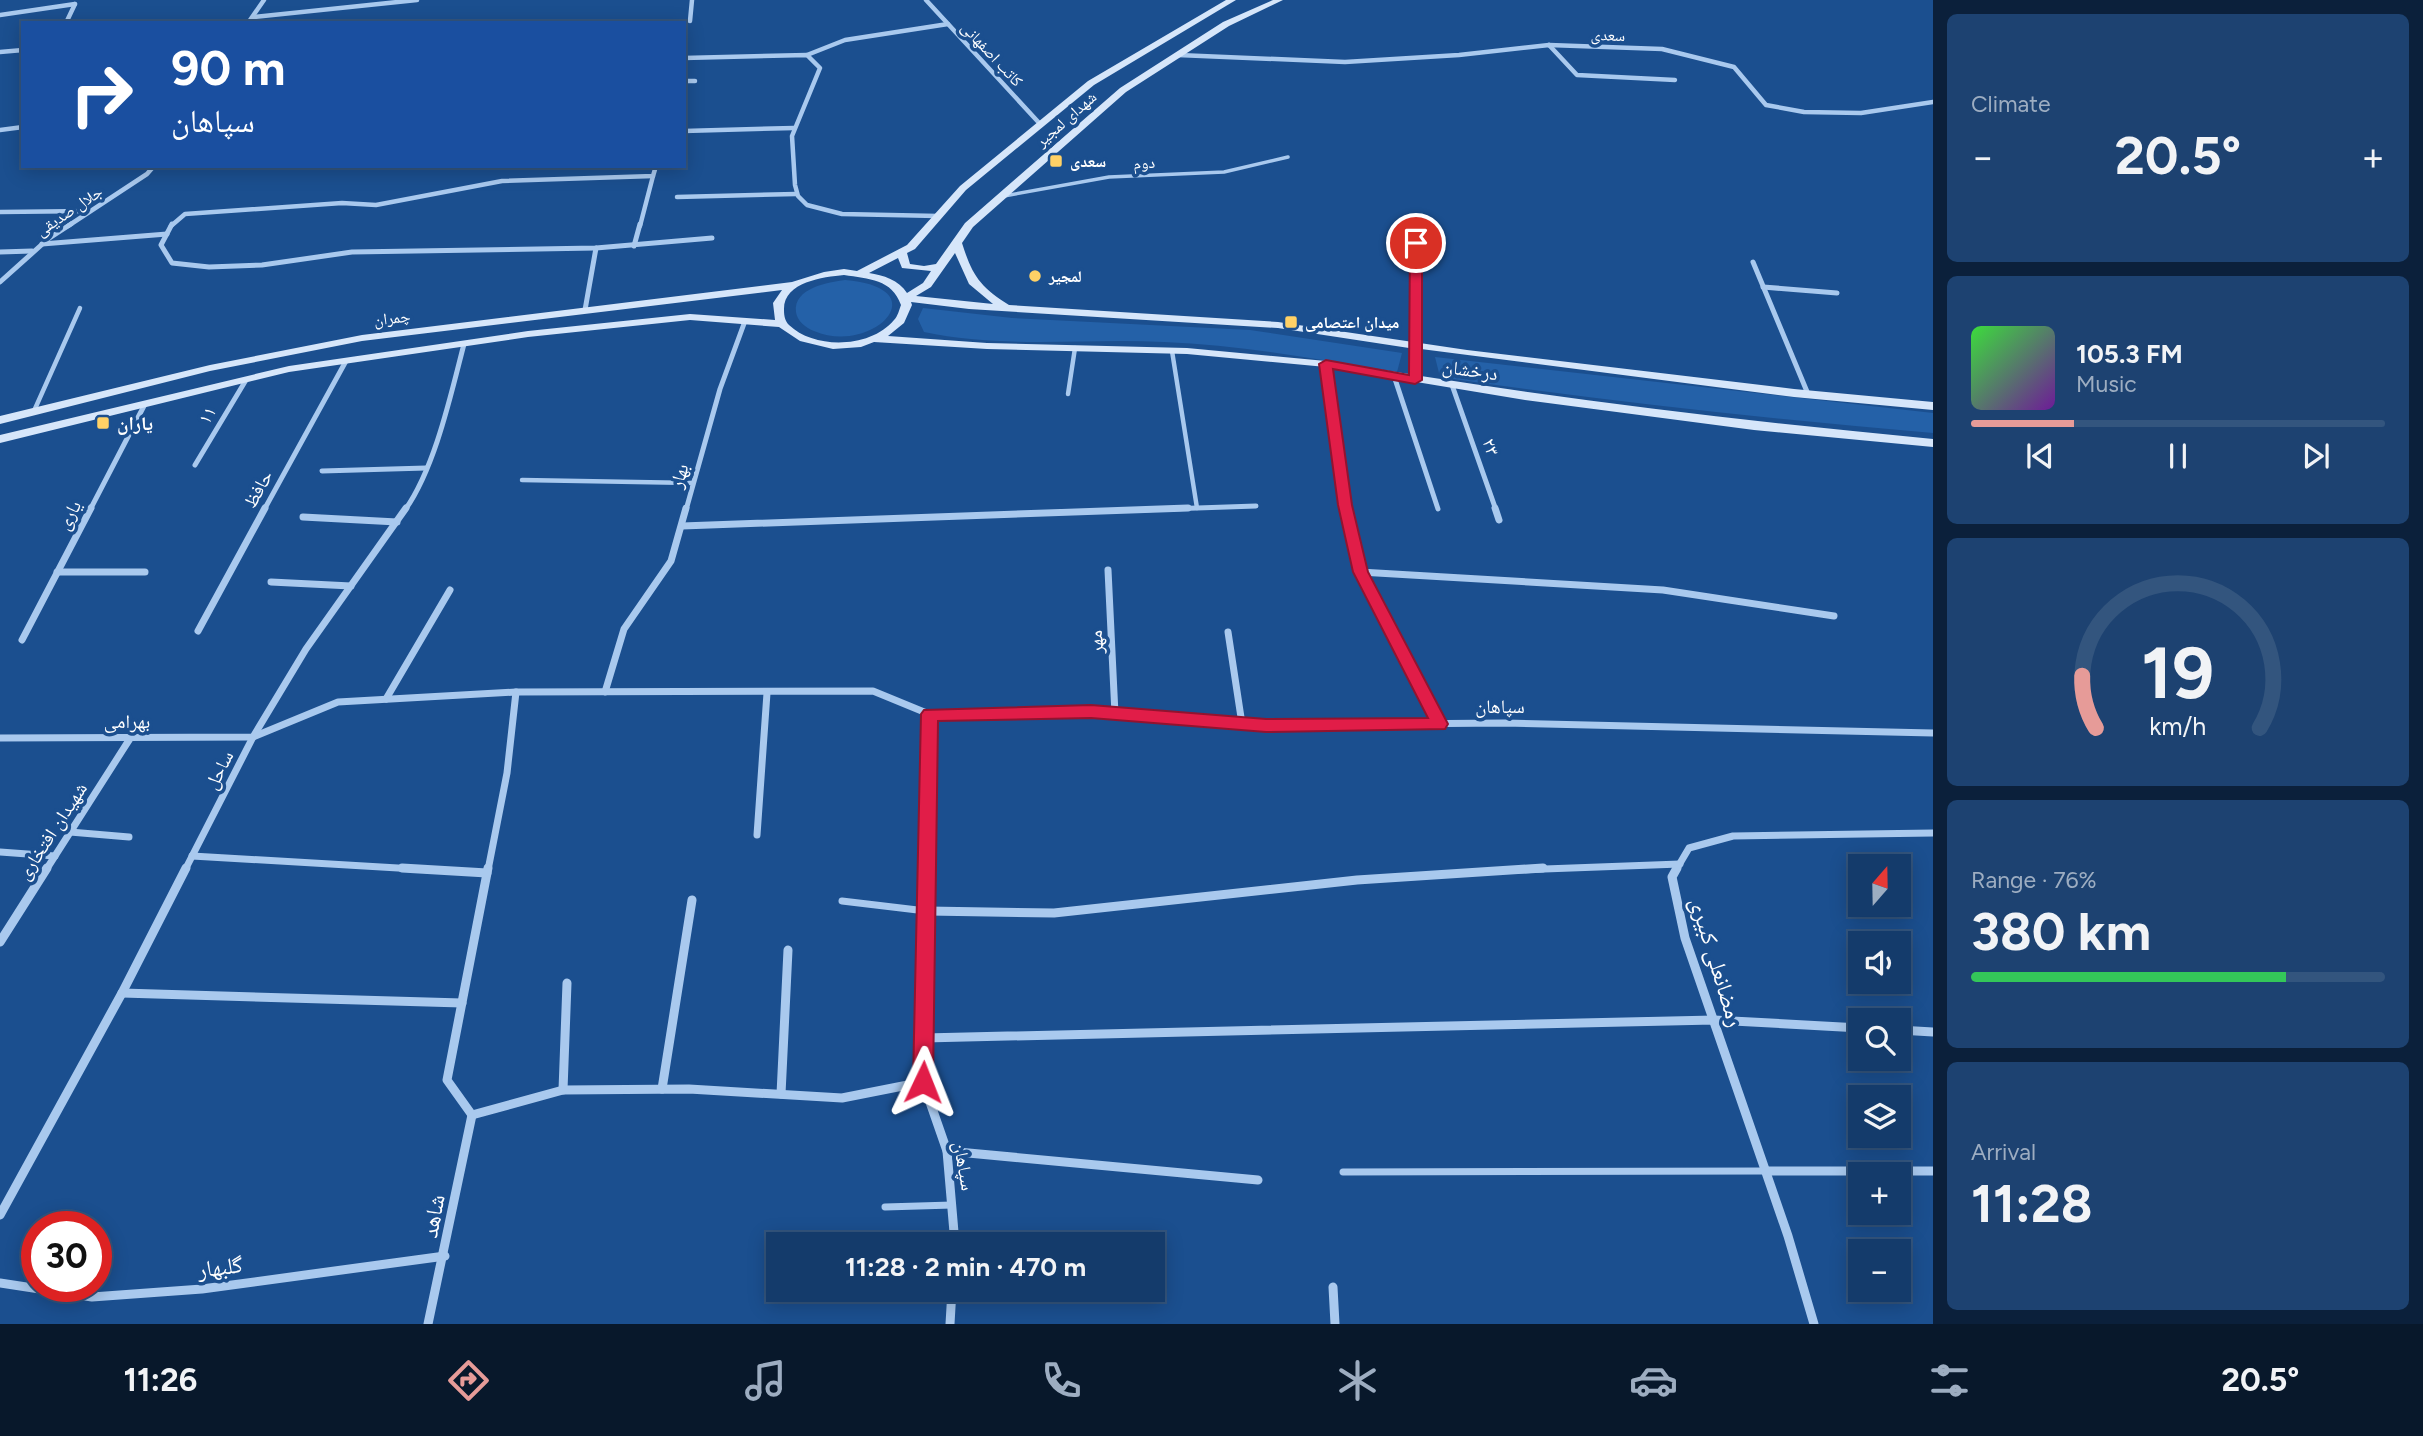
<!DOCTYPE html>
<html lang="en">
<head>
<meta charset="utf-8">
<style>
	:root { --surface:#143b6b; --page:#1d4271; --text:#f1f3f6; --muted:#9dadc1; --line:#33557e; --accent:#e69b98 }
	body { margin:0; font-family:Figtree,"Noto Naskh Arabic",sans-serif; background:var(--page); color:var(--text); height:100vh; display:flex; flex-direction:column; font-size:26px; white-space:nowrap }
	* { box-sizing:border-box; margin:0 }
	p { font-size:23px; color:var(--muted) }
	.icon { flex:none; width:38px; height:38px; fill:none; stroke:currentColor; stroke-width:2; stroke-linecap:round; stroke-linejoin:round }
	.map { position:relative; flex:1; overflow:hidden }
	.details { display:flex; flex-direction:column; gap:14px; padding:14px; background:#0b203b; width:490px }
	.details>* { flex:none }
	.top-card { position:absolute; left:21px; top:21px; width:665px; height:147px; border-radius:0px; box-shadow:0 4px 18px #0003,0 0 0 2px var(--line); background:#1a4fa0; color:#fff; overflow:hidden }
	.needle { width:46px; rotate:20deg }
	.buttons { position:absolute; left:1848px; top:854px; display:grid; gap:14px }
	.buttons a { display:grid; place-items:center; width:63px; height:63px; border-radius:0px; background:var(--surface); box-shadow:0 4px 18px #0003,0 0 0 2px var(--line); font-size:35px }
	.speed { position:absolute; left:21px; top:1211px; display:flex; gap:14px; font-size:35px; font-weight:700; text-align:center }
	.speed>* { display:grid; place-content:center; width:91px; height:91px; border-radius:50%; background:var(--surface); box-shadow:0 4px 18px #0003,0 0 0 2px var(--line); line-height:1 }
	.speed .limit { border:10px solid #d22; background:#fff; color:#111 }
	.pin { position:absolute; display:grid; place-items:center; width:60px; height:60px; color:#fff; margin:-30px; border:4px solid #fff; border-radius:50%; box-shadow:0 2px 7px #0007 }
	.me { position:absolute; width:77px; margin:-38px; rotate:2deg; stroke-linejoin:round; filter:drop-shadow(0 0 5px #0008) }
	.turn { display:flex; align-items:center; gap:24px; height:147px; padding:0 35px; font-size:32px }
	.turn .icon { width:91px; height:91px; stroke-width:2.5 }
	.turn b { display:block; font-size:49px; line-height:60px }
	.big { font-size:52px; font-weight:700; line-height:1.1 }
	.details .tile { flex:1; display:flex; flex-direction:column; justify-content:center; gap:10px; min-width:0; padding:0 24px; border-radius:10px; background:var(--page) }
	.details .dial { align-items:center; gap:0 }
	.dial svg { height:182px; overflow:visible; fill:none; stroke:var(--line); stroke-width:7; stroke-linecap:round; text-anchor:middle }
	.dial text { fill:var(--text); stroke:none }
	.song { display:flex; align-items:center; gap:21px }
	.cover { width:84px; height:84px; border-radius:10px; background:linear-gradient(135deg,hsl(120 70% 55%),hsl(280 70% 35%)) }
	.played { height:7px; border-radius:4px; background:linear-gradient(90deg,var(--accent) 25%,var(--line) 25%) }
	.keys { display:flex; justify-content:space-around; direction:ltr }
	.heat { display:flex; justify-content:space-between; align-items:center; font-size:38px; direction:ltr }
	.charge { height:10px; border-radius:5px; background:linear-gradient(90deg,#34c759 76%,var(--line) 0) }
	.trip { position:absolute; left:766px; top:1232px; width:399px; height:70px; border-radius:0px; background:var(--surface); box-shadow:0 4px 18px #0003,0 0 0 2px var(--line); font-weight:700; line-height:70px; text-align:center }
	.menu { display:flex; height:112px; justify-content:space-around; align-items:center; background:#08182b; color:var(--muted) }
	.menu .icon { width:49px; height:49px }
	.menu .on { color:var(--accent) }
	.menu b { font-size:32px; color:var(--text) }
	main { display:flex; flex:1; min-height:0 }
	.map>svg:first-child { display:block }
	.green { fill:#2461a8 }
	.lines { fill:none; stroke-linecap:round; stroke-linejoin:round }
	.service-far2 { stroke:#a9c9ee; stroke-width:3.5 }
	.service-far1 { stroke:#a9c9ee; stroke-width:4.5 }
	.service { stroke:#a9c9ee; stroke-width:7 }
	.minor-far3 { stroke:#a9c9ee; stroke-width:4.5 }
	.minor-far2 { stroke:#a9c9ee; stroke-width:5 }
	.minor-far1 { stroke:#a9c9ee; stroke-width:7 }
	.minor { stroke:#a9c9ee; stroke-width:9 }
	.secondary { fill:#d6e6fa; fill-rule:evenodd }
	.route { fill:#e11d48; stroke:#92132f; stroke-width:2 }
	.poi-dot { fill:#ffd166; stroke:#1b4f8f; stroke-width:2.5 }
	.labels { text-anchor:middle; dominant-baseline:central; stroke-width:7; stroke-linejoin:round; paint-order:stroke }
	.far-street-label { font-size:16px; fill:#fff; stroke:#1b4f8f }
	.far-poi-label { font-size:16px; font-weight:bold; fill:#fff; stroke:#1b4f8f; text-anchor:start }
	.street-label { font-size:19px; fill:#fff; stroke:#1b4f8f }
	.poi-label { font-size:19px; font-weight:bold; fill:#fff; stroke:#1b4f8f; text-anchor:start }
	.near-street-label { font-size:23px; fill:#fff; stroke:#1b4f8f }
</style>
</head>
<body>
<main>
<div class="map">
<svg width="1933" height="1324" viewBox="0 0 1933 1324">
	<rect width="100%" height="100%" fill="#1b4f8f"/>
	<g class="green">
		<path d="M845,280c95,8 27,76 -31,51 -8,-3 -17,-10 -18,-19 -3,-24 33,-30 49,-32z"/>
		<path d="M923,308l89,10 238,12 152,23 -5,19c-77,-12 -155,-27 -233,-30 -79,-4 -162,7 -240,-10l-6,-13z"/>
		<path d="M1435,357l498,56v20c-165,-14 -329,-32 -493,-56z"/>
	</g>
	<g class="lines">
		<path class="service-far2" d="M1004,196l105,-19 115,-5 64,-15"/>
		<g class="service-far1">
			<path d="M1172,351l25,157"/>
			<path d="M1068,394l7,-46"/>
			<path d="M34,411l46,-103"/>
			<path d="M522,480l171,3"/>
		</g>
		<g class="service">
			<path d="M842,901l84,10"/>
			<path d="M1343,1172l423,-1"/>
			<path d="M885,1207l67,-2"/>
		</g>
		<g class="minor-far3">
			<path d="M926,0l115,125"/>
			<path d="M0,15l75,-11"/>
			<path d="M253,17l164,-17"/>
			<path d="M690,21l2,-21"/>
			<path d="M66,23l9,-19"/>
			<path d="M248,23l16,-23"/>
			<path d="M1549,45l28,30 98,5"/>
			<path d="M0,52l23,-2"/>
			<path d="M807,55l38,-15 103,-16"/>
			<path d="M1178,55l167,7 114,-7 90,-10 113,4 72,18 32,38 38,7 57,1 72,-11"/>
			<path d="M684,58l123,-3 13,13 -28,68 3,49 3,11 9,9 35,9 96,2"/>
			<path d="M684,81h11"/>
			<path d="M0,130l23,-3"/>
			<path d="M684,131l110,-3"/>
			<path d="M677,197l119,-3"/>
			<path d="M0,212l90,-1"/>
			<path d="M68,226l79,-52 7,-8"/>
			<path d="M171,226l14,-12 157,-11 34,2 126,-24 151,-5 3,-10"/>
			<path d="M640,226l13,-50"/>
		</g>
		<g class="minor-far2">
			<path d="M172,224l-11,21 11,18 37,4 53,-2 90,-13 244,-4 116,-10"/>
			<path d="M42,244l125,-10"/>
			<path d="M634,246l6,-22"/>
			<path d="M0,252l32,-1"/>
			<path d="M1753,262l55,132"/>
			<path d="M0,282l48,-43 23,-15"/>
			<path d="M1763,287l74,6"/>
			<path d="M585,310l11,-62"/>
			<path d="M1415,346l1,-103"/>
			<path d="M1326,364l20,146"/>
			<path d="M1394,376l44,133"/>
			<path d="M1452,385l44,125"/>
			<path d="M195,465l51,-85"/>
			<path d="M322,471l104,-3"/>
			<path d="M90,510l55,-106"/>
			<path d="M264,510l82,-149"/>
			<path d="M405,510c30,-42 46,-116 59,-166"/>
			<path d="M686,510l34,-121 25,-68"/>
			<path d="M1138,510l118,-4"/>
		</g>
		<g class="minor-far1">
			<path d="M1346,508l14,64 80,152"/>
			<path d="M1495,508l4,12"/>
			<path d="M303,517l94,5"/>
			<path d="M682,526l506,-18"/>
			<path d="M1108,570l7,144"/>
			<path d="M57,572h88"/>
			<path d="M1360,572l303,18 171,26"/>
			<path d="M271,582l80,4"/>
			<path d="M198,631l67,-123"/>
			<path d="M1228,632l14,92"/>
			<path d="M22,640l69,-132"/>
			<path d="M605,692l19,-63 47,-68 15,-53"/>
			<path d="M386,699l64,-109"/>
			<path d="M0,738l253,-1 85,-35 178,-10 357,-1 56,23 162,-2 175,13 239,-2 428,10"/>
			<path d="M70,832l59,5"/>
			<path d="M757,835l10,-142"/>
			<path d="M0,852l55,4"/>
			<path d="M192,856l240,14"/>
			<path d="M46,870l85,-133"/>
			<path d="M185,870l68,-133 53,-88 100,-141"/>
			<path d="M488,870l19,-97 9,-81"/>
			<path d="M926,870l3,-156"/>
			<path d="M1516,870l164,-6"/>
			<path d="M1676,870l13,-22 44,-12 200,-3"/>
		</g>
		<g class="minor">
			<path d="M402,868l85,5"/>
			<path d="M926,868l-3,214 24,69 8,93"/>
			<path d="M1677,868l-5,9 13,61 103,298 26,88"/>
			<path d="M928,911l126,2 303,-33 186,-12"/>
			<path d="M0,942l47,-74"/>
			<path d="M122,993l340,10"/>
			<path d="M1899,1030l34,2"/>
			<path d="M924,1038l790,-18 146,8"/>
			<path d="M662,1089l30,-189"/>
			<path d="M563,1090l4,-107"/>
			<path d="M781,1094l7,-144"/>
			<path d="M472,1115l91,-25 126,-1 153,9 81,-16"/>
			<path d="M472,1115l-25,-35 41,-212"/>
			<path d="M947,1151l311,29"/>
			<path d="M1766,1171h167"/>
			<path d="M0,1215l122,-222 64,-125"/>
			<path d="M0,1283l92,14 110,-8 243,-33"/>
			<path d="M1333,1287l2,37"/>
			<path d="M428,1324l44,-209"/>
			<path d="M950,1324l2,-34"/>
		</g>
		<path class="secondary" d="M1226,0h10l-142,85 -128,105 -51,59 -8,4 3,11 14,2 12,-2 29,-41 155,-135 103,-66 50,-22h10l-54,26 -103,66 -153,135 -11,16c10,32 18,44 47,62l269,17 189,28 327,39 139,13v8l-139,-13 -373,-48v27c170,27 340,47 512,63v8l-179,-17 -229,-30 -199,-33 -139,-13 -200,-5 -113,-7 -13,5 -28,2 -33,-8 -21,-14 -89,-7 -162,17 -239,35 -289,71v-8l289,-69 239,-35 162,-17 85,6 -2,-17 9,-13 -420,51 -152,30 -210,53v-8l210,-51 152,-30 430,-53 32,-10 20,-3 13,2 50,-26 53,-59 128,-105zM955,253l14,31 24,20 -77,-8 15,-9zM898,258l4,10 29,3 -8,12 -16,10c-8,-13 -24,-18 -38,-20zM844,275c25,4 48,4 57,30 -2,5 -3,11 -7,15 -23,28 -79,30 -105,5 -4,-4 -5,-9 -5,-15 -1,-28 39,-33 60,-35zM911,302l58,7 309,19 131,20v26l-83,-13 -139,-13 -200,-5 -99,-7 16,-13 8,-18z"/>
	</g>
	<path class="route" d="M1416,239l6,4v137l-7,4 -82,-15 19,136 16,67 80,152 -3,5 -179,3 -175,-14 -153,3 -5,361 -3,7 -7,2 -7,-2 -3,-7 8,-368 3,-4 167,-5 175,14 162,-1 -75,-146 -15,-67 -19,-141 7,-4 83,15 1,-132z"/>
	<g class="poi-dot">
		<rect x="1049" y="154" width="14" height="14" rx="3.5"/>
		<circle cx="1035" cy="276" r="7"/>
		<rect x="1284" y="315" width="14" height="14" rx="3.5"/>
		<rect x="96" y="416" width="14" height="14" rx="3.5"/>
	</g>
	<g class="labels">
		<g class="far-street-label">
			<text transform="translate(1608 35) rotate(2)">سعدی</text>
			<text transform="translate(992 54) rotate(47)">کاتب اصفهانی</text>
			<text transform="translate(1066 119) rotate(-41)">شهدای لمجیر</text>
			<text transform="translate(1144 163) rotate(-4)">دوم</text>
			<text transform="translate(69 211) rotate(-34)">جلال صدیقی</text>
			<text transform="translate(392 318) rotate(-7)">چمران</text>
		</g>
		<g class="far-poi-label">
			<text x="1070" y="161">سعدی</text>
			<text x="1049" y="276">لمجیر</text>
			<text x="1305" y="322">میدان اعتصامی</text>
		</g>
		<g class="street-label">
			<text transform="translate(1470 370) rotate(8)">درخشان</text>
			<text transform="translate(207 415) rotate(-59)">۱۱</text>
			<text transform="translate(1491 447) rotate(71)">۲۳</text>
			<text transform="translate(679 476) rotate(-74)">بهار</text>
			<text transform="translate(258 489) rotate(-61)">حافظ</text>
			<text transform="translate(69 515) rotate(-62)">یاری</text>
			<text transform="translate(1096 642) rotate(-93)">مهر</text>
			<text x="1500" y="706">سپاهان</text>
			<text x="127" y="721">بهرامی</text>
			<text transform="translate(219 770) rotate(-63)">ساحل</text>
			<text transform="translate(52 831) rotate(-57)">شهیدان افتخاری</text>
			<text transform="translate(964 1166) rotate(80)">سپاهان</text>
		</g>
		<g class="poi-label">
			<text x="117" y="423">یاران</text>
		</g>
		<g class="near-street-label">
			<text transform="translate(1717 962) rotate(73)">رمضانعلی کبیری</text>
			<text transform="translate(433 1216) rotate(-79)">شاهد</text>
			<text transform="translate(220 1267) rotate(-7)">گلبهار</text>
		</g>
	</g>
</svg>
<div class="buttons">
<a><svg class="needle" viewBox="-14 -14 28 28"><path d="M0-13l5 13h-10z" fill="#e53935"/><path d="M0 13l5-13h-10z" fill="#9dadc1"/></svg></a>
<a><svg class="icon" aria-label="sound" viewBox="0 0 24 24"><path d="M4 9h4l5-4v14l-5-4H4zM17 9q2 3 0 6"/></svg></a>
<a><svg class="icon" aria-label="search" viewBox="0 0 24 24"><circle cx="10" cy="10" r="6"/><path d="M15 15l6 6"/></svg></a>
<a><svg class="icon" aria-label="layers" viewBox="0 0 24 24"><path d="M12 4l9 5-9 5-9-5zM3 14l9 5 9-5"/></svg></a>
<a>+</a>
<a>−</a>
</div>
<div class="speed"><div class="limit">30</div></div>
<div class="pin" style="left:1416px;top:243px;background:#d93025"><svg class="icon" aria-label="arrive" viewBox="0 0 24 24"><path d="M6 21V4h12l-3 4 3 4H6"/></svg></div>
<svg class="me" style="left:923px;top:1082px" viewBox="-20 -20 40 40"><path d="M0-17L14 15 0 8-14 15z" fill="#e11d48" stroke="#fff" stroke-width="4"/></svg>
<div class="trip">11:28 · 2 min · 470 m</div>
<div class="top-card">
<div class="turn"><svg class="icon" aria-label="right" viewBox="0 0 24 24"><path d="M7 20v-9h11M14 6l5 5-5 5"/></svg><div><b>90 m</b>سپاهان</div></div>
</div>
</div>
<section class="details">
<div class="tile"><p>Climate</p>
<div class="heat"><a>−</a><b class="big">20.5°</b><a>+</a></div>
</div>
<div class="tile">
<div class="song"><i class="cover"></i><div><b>105.3 FM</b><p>Music</p></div></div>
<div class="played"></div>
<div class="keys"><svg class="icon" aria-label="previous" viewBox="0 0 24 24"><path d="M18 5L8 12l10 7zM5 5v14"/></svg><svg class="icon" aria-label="pause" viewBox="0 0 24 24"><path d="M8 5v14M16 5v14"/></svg><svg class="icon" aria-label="next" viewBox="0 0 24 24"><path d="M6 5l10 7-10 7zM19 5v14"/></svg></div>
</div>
<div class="tile dial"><svg viewBox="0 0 100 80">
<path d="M14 69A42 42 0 1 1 86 69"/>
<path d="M14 69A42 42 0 0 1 8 46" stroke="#e69b98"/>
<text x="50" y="56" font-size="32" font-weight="700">19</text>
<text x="50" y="72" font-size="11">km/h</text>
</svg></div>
<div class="tile"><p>Range · 76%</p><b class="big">380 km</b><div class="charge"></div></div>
<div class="tile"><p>Arrival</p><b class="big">11:28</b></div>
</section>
</main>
<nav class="menu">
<b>11:26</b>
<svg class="icon on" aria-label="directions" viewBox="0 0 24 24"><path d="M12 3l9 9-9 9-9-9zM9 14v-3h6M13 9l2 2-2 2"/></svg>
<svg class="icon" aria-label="music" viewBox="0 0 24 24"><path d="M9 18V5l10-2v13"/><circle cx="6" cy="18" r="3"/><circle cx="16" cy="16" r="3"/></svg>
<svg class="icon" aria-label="phone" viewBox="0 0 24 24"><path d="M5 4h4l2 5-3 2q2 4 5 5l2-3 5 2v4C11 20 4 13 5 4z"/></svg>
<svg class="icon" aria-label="climate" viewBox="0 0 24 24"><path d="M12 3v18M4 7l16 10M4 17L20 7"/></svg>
<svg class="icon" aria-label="car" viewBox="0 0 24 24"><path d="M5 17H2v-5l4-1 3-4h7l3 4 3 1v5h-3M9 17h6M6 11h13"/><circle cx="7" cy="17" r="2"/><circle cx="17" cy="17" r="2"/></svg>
<svg class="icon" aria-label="filters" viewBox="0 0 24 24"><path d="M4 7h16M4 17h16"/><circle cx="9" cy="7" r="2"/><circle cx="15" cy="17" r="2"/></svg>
<b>20.5°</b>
</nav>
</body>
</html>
